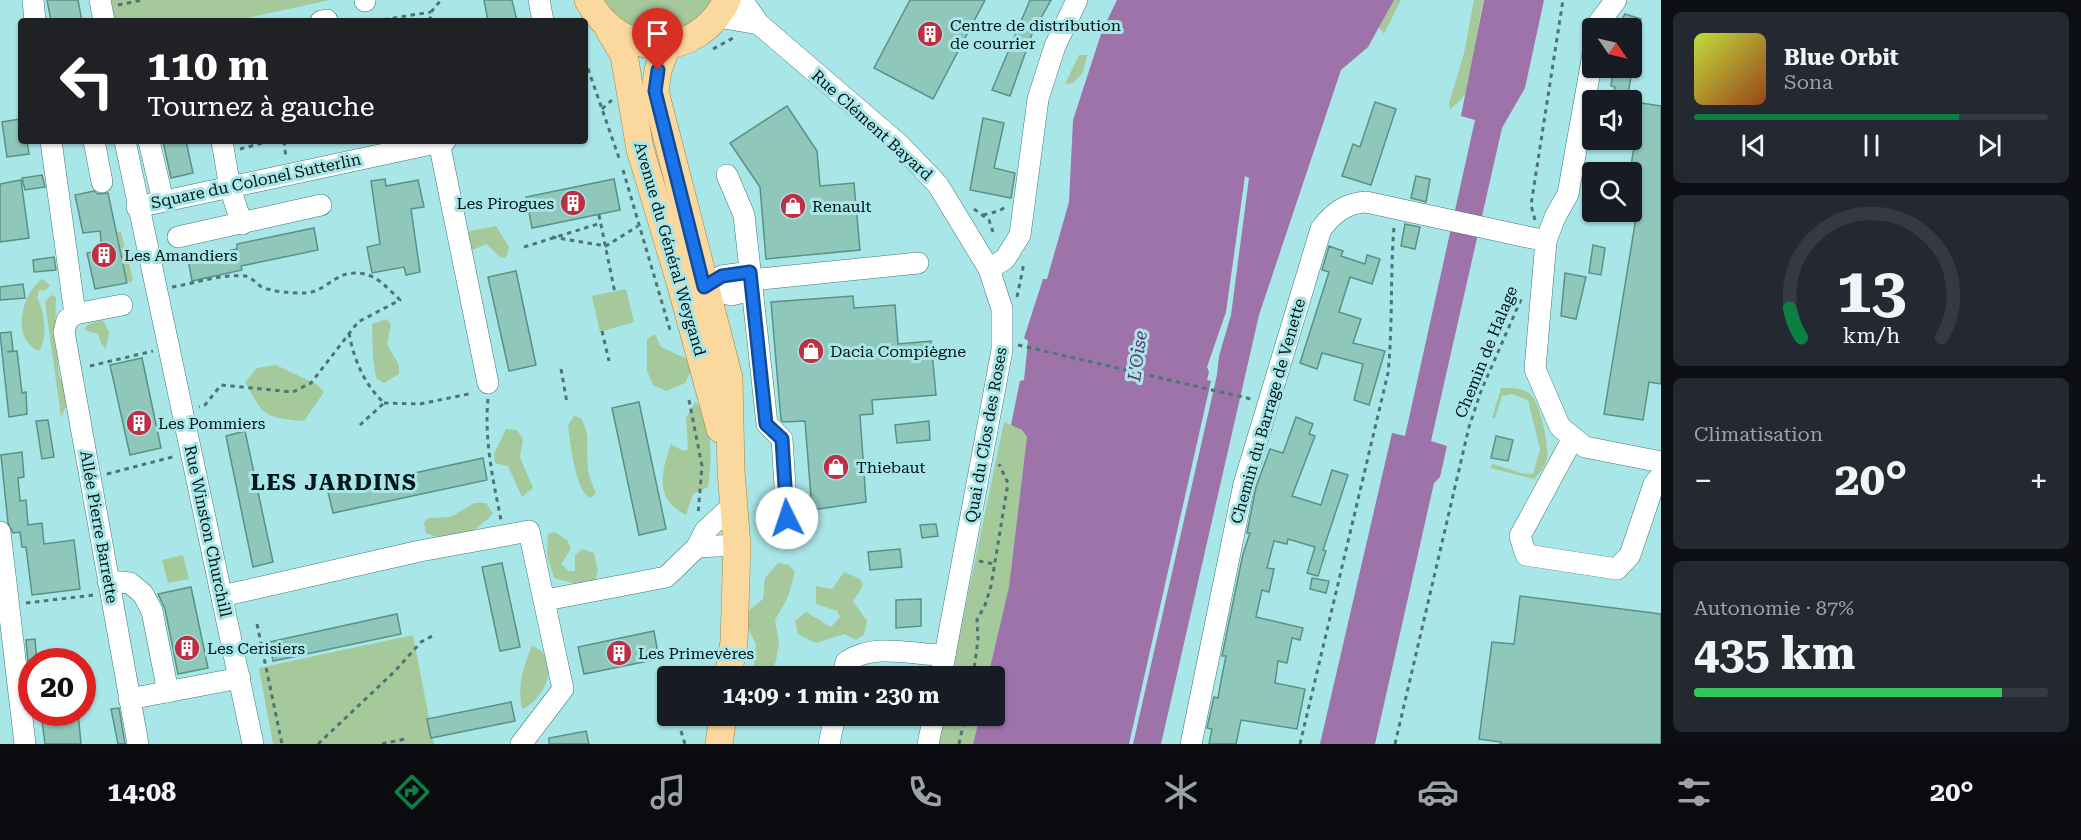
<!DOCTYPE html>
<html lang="fr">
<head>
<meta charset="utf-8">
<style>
	:root { --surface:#171b24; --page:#242831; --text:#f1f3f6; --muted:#9ea1a6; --line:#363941; --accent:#0b8043 }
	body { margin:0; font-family:"Roboto Serif",serif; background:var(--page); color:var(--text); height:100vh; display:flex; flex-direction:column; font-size:22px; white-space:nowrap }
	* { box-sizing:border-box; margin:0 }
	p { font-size:20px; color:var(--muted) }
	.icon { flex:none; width:33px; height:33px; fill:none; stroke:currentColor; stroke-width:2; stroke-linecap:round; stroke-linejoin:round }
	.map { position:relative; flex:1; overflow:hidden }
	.side { display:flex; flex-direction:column; gap:12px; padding:12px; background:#0d0f14; width:420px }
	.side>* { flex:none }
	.guide { position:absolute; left:18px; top:18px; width:570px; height:126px; border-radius:6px; box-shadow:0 2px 4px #0004; background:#202124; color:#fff; overflow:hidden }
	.needle { width:39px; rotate:124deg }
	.buttons { position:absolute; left:1582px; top:18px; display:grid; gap:12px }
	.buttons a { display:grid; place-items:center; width:60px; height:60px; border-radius:6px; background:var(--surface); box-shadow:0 2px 4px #0004; font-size:30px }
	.speed { position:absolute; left:18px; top:648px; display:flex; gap:12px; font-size:30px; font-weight:700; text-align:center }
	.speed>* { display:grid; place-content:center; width:78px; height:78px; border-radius:50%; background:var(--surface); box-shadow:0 2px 4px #0004; line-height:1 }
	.speed .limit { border:9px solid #d22; background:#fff; color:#111 }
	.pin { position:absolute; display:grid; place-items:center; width:51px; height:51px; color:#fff; margin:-62px -26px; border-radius:50% 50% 50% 0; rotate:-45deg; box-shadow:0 0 6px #0007 }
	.pin .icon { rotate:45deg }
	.me { position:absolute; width:66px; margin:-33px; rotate:356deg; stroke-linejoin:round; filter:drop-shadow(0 0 4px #0008) }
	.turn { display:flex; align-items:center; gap:21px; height:126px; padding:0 30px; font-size:27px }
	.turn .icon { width:78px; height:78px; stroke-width:2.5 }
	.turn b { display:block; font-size:42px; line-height:51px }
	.big { font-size:45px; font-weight:700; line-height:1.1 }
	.side .widget { flex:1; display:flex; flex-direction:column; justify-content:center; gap:9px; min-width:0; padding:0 21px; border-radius:9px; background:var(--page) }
	.side .dial { align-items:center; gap:0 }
	.dial svg { height:156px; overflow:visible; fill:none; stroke:var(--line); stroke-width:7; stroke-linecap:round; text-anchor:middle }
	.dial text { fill:var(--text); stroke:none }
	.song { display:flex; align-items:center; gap:18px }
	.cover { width:72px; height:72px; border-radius:9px; background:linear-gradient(135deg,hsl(70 70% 55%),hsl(20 70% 35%)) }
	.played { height:6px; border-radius:3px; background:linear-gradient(90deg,var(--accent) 75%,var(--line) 75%) }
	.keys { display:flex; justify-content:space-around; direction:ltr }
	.heat { display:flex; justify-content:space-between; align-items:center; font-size:33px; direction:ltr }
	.charge { height:9px; border-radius:4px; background:linear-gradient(90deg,#34c759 87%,var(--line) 0) }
	.trip { position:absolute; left:657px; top:666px; width:348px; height:60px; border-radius:6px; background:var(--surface); box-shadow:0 2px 4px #0004; font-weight:700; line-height:60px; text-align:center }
	.tabs { display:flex; height:96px; justify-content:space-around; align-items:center; background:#090b0e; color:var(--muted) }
	.tabs .icon { width:42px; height:42px }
	.tabs .active { color:var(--accent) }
	.tabs b { font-size:27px; color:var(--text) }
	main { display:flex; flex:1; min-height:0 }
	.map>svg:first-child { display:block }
	.green { fill:#a6c99c }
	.water { fill:#9e73aa }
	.building { fill:#8fc8bb; stroke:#599185; stroke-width:1.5 }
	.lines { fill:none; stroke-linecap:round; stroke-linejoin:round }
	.minor-casing { stroke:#3e797c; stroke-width:22 }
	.major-casing { stroke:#a18444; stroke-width:28 }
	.path { stroke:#4d7576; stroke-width:3; stroke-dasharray:4.5 4.5; stroke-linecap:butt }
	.minor { stroke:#fff; stroke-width:21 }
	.major { stroke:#fbd99e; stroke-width:27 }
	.route-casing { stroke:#114b97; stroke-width:15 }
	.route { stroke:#1a73e8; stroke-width:10 }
	.labels { text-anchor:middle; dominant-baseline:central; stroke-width:6; stroke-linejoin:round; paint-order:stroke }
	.poi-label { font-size:16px; fill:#001617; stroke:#a9e6e8; text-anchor:start }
	.street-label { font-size:16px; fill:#001617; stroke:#a9e6e8 }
	.water-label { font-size:18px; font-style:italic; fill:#673075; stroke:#a9e6e8 }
	.district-label { font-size:22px; font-weight:bold; letter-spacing:1.5px; fill:#001617; stroke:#a9e6e8 }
</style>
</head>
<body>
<main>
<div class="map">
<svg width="1661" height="744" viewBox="0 0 1661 744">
	<rect width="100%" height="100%" fill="#a9e6e8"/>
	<g class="green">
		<path d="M111,0h219l-97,21h-110l-10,-4z"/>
		<path d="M601,0h115l-14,17 -33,16h-19l-34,-14z"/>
		<path d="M1389,0h12l-17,34 -7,-9z"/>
		<path d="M1474,0h9l-16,93 -17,17 -1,-6 15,-51z"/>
		<path d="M1079,55h8l-4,17 -10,11 -8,1z"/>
		<path d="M496,226l13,21 -3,11 -6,-1 -14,-13 -13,6 -8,-8 5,-11z"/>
		<path d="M117,232h4l12,47 -3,4 -3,-3z"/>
		<path d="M42,279l8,6 -4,5 -7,1 -2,7c8,13 11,41 2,53 -29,-13 -17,-57 3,-72z"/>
		<path d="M626,289l8,33 -34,10 -8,-36z"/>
		<path d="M51,295l5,2 -1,33 4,46 6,11 2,18 -6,12 -16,-115z"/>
		<path d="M387,319l4,6 -4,19 12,21v9l-15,9 -8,-5 -3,-20 -1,-34z"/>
		<path d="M103,320l6,12 -3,17 -4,-4 -4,-11 -14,-4 4,-6z"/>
		<path d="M655,334l6,13 28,13 3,9 -7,14 -19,8 -13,-6 -6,-14v-32z"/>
		<path d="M276,365l42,20 6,7 -20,29c-40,-4 -40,-4 -59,-39l12,-14z"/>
		<path d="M1501,388c11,0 23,-1 31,8 9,11 17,49 15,63 -2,8 -8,15 -13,20l-44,-11 3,-4 28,9 12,1 7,-25 -12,-49 -16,-6 -10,2 -7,22h-3z"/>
		<path d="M695,402c19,19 17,61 13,85l-15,7 -7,21c-32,-16 -25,-42 -15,-71l12,7 5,-2 -2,-31z"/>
		<path d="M574,416l7,2c10,18 5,29 7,48 0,9 5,19 8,28l-6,4c-15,-7 -20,-57 -22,-73z"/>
		<path d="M1004,422l18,8 5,7 -6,100 -33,139h-37z"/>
		<path d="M506,429l11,1 6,9 -3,18 13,31 -11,9 -14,-31 -13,-3 -1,-9z"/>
		<path d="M475,503h11l7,11c-22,20 -36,32 -67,19l-2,-11 5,-4 21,-1z"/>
		<path d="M555,532l12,8 4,9 -10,15 8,7h6v-16l7,-6 12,4 4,18 -4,12 -11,3 -29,-8 -7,-23 1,-21z"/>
		<path d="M183,555l6,24 -21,4 -6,-23z"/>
		<path d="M778,563l11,2 6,7 -7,25 -13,23 4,22 -3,19 -7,15h-16l3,-32 -9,-18 -1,-13 17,-14 2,-21z"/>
		<path d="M844,572l16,7 3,7 -10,15 14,20 -3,14 -8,5 -12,-6 -28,9 -18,-9 -3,-13 11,-9 25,15 9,-10 -3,-6 -21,-7v-18l16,3z"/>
		<path d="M413,635l21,109h-161l-14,-76z"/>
		<path d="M532,646c31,11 14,53 -10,63 -5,-21 1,-43 10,-63z"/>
		<path d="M944,716h36l-7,28h-35z"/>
	</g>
	<g class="water">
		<path d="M1117,0h277l-26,47 -27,23 -82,245 -98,429h-28l84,-369 2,-19 12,-41 18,-137 -4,-2 -19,136 -19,55 2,5 -2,8 4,1 -82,363h-156l7,-28h14v-40h-6l21,-89 18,-150 -5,-7 -11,-5 9,-44 4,-1 4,-39 -4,-3 19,-59h4l22,-77 4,-82 29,-89z"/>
		<path d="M1484,0h60l-19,88 -23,40 -71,313 16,5 -7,31 -6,6 -59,261h-55l72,-311 13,3 70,-316 -14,-4z"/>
	</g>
	<g class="building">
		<path d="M47,0h31l4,21h-31z"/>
		<path d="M484,0h28l5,21h-29z"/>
		<path d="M910,0h75l-52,99 -59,-31z"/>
		<path d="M1030,0h21l-19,34 -22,62 -18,-6z"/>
		<path d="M1625,14l16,5 -2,9h-22z"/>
		<path d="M1613,69l19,2 -5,29h-14l2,-13 -4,-1z"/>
		<path d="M1375,102l21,7 -25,76 -29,-9 11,-32 7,3z"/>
		<path d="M1641,103l20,3v278l-12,-2 -6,38 -39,-6 36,-221 -8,-1 -2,-20z"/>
		<path d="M787,106l30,45 3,35 34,-3 6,67 -94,9 -6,-72 -30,-44z"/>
		<path d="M983,118l21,5 -10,45 21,5 -4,25 -41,-8z"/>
		<path d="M21,119v22h6l2,13 -22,3 -5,-35z"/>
		<path d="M163,141h23l7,32 -22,5z"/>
		<path d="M42,175l3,12 -20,3 -3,-12z"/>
		<path d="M1416,176l14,3 -4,23 -15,-4z"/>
		<path d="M385,179l1,7 32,-6 6,27 -13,2 9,63 -14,3 -2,-8 -32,6 -5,-26 13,-3 -9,-63z"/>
		<path d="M614,179l6,31 -88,18 -6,-31z"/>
		<path d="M21,180l8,58 -29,4v-58z"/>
		<path d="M94,191l4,3 10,-1 19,90 -32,6 -8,-36 15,-3 -2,-19 -17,2 -8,-38z"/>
		<path d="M1405,224l15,3 -5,22 -14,-3z"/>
		<path d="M314,228l4,22 -77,16 1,4 -50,11 -4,-22 49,-10v-5z"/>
		<path d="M1593,245l12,3 -4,27 -12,-2z"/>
		<path d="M1329,246l14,5 -2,5 24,8 2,-9 13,4 -8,25 -22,-7 -11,35 22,7 -8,24 32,8 -16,54 -15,-5 9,-36 -41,-11 -5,16 -17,-6 29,-91 -7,-2z"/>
		<path d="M54,257l2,13 -22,2 -1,-12z"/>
		<path d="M516,271l20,94 -27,6 -21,-94z"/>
		<path d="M1565,273l21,4 -10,42 -15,-3z"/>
		<path d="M23,284l2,14 -25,2v-13z"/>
		<path d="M853,296l1,12 41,-3 3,39 33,-3 5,54 -64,5 1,14 -13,1 6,87 -54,8 -7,-89 -22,1 -2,-2 -10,-118z"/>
		<path d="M11,332l2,19 -6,1 10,-1 5,42 4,-1 1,22 -18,3 -9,-84z"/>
		<path d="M142,358l19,90 -31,7 -20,-90z"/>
		<path d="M639,402l27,127 -27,6 -27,-127z"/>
		<path d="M1296,417l17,7 -4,10 6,2 -23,60 29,9 11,-35 16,5 -25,75 3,1 -8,25 -11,-3 8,-26 -27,-8 -1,5 -13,-3 -7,27 7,1 -5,23 -7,-2 -6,27 47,11 -3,12 -8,-2 -5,25 -9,-2 -3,22 30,6 -8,40 -56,-9 -5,24h-27l3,-15 -5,-1 7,-31 4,1 3,-17 5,-25h-4l21,-102 7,-21h-3l9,-46 14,-38 13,4z"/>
		<path d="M48,420l6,37 -12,2 -6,-38z"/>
		<path d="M929,421l1,19 -33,3 -2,-18z"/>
		<path d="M245,431l28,131 -20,5 -27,-131z"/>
		<path d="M1496,436l17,4 -5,21 -17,-3z"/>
		<path d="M22,452l2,25 -6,1 2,23 6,-1 2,25 14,-2 2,21 30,-4 6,49 -48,6 -6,-48h-4l-2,-15 -7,1 -5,-10 -7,-68z"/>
		<path d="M483,458l4,22 -154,33 -5,-21z"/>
		<path d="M936,524l2,12 -16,2 -2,-13z"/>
		<path d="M900,549l2,18 -32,3 -2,-18z"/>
		<path d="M502,563l18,84 -20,4 -18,-84z"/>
		<path d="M1312,578l17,3 -3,12 -16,-4z"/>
		<path d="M191,587l17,81 -30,6 -13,-65 -7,-15z"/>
		<path d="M1520,596l141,18v130h-161l1,-2 -22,-3 13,-97 22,2z"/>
		<path d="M921,599v27l-25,2v-28z"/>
		<path d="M397,614l4,20 -128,27 -4,-19z"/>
		<path d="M654,631l5,28 -75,15 -6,-27z"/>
		<path d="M35,639l2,23h-9l-2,-22z"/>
		<path d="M511,702l4,19 -84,17 -4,-19z"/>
		<path d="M119,708l6,36h-7l-7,-35z"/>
		<path d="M41,712h37l3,32h-36z"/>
		<path d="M586,731l3,13h-40v-6z"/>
	</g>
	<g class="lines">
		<g class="minor-casing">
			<g id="minor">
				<path d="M33,0l2,21"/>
				<path d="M100,0l4,21"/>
				<path d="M365,0v1"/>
				<path d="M539,0l4,21"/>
				<path d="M742,0l17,24 141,121 38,40 51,84 13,40v41l-61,326"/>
				<path d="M718,17l41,7"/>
				<path d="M321,21l6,-1"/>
				<path d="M1598,28l1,-6 17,-22"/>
				<path d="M1593,54l-25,140 -13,23 -9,24 -11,128 25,58 25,20 76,15"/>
				<path d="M51,141l24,173 47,-9"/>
				<path d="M94,141l8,41"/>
				<path d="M125,141l128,603"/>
				<path d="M149,141l14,60"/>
				<path d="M222,141l8,47 12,36"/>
				<path d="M439,142l49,241"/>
				<path d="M727,175l17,40 23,209 15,15 5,79"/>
				<path d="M137,207l308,-66"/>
				<path d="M178,237l143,-32"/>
				<path d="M989,269l16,-10 15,-24 18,-136 17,-53 22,-46"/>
				<path d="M751,280l167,-17"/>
				<path d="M695,285l36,10 21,-5"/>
				<path d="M704,287l18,-11 28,-4"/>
				<path d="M75,314l-8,6 -3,12 74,412"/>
				<path d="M1573,438l-53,98 6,19 91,14 13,-14 24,-71 7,-8"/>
				<path d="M734,504l-29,27 -8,16 40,-2"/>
				<path d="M0,532l25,212"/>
				<path d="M108,581l22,2 13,11 9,17 16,81"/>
				<path d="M222,596l198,-45 109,-20 34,158 -42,55"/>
				<path d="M546,600l120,-23 31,-30"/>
				<path d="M843,676l3,-14c29,-20 66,-7 99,-7"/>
				<path d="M129,699l111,-21"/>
				<path d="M829,744l6,-28"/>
				<path d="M928,744l6,-28"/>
				<path d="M1191,744l53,-260 77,-255c12,-16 25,-26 45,-27l180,39"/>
			</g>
		</g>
		<g class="major-casing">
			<g id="major">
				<path d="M588,0c32,59 108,62 139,0"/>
				<path d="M608,28l16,27 16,94 40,133 40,147"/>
				<path d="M667,46l-9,24 -3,21 74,287 2,93 6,74 -3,97 -6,34"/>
				<path d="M719,744l4,-28"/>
			</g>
		</g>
		<g class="path">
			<path d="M118,5l24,-5"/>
			<path d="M375,21l56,-9"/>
			<path d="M430,21l1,-9 10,-12"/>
			<path d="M713,49l20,-11"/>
			<path d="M585,60l34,98"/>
			<path d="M602,109l10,-9"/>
			<path d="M284,141l2,17"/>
			<path d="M240,149l30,-8"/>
			<path d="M623,170l47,160"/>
			<path d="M974,209l15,11 4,12"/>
			<path d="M599,215l16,78"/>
			<path d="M983,215l16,-4 8,-5"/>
			<path d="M1535,220l-4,-15 32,-205"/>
			<path d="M552,237l54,9 32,-20"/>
			<path d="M524,247l77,-24"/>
			<path d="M172,287c24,-4 49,-13 73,-11 6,1 10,6 15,10 11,6 32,7 45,7 20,-1 30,-20 49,-20 21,-1 32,14 46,27l-42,22 -47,61 -18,9 -72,-7 -16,20 -6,2"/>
			<path d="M1017,297l7,-34"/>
			<path d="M602,331l7,30"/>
			<path d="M349,333c5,27 15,51 35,70l-24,22"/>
			<path d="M1018,345l233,54"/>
			<path d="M90,366l63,-15"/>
			<path d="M561,369l6,34"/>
			<path d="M488,399c-4,40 5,81 13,121"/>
			<path d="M689,400l13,66 -4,49"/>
			<path d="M384,403l36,1 53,-11"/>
			<path d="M107,474l69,-18"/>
			<path d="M979,561l15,3"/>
			<path d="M26,603l68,-8"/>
			<path d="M257,624l25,120"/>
			<path d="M973,676l5,-36 -1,-20 8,-15 6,-19 17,-103 -9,-19"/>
			<path d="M681,731l4,13"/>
			<path d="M318,744l77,-73 26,-29 13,-7"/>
			<path d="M382,744l23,-5"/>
			<path d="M959,744l6,-28"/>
			<path d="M1300,744l88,-371c5,-49 2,-98 6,-146"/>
			<path d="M1395,744l74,-317 12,-36 41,-94"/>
		</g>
		<use href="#minor" class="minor"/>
		<use href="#major" class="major"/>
	</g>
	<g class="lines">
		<g class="route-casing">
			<path id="route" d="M658,70l-3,21 49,196 18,-11 28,-4 16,152 16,15 5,79"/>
		</g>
		<use href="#route" class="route"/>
	</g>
	<defs>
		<g id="building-disc" transform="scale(1.35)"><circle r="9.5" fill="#bf2e42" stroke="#a9e6e8"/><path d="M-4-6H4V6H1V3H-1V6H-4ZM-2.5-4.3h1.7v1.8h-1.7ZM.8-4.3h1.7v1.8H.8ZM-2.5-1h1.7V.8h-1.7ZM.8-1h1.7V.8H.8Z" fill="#fff"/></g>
		<g id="shop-disc" transform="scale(1.35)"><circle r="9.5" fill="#bf2e42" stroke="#a9e6e8"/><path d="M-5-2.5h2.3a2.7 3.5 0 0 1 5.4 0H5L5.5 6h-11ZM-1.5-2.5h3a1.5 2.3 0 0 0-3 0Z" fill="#fff"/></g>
	</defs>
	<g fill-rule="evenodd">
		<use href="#building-disc" x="930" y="34"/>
		<use href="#building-disc" x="573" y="203"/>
		<use href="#shop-disc" x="793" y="206"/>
		<use href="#building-disc" x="104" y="255"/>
		<use href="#shop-disc" x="811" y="351"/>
		<use href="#building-disc" x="139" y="423"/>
		<use href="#shop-disc" x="836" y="467"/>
		<use href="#building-disc" x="187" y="648"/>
		<use href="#building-disc" x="619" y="653"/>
	</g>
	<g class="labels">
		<g class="poi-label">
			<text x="950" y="25">Centre de distribution<tspan x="950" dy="18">de courrier</tspan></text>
			<text x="554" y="203" text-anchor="end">Les Pirogues</text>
			<text x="812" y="206">Renault</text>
			<text x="124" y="255">Les Amandiers</text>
			<text x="830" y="351">Dacia Compiègne</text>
			<text x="158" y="423">Les Pommiers</text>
			<text x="856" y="467">Thiebaut</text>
			<text x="207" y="648">Les Cerisiers</text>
			<text x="638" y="653">Les Primevères</text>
		</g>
		<g class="street-label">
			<text transform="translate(872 125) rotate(42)">Rue Clément Bayard</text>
			<text transform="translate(256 181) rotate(-12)">Square du Colonel Sutterlin</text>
			<text transform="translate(670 249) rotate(74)">Avenue du Général Weygand</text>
			<text transform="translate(1486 352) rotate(-68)">Chemin de Halage</text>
			<text transform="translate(1268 411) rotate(-74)">Chemin du Barrage de Venette</text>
			<text transform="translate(986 435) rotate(-80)">Quai du Clos des Roses</text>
			<text transform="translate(99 527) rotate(80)">Allée Pierre Barrette</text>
			<text transform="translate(208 531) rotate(78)">Rue Winston Churchill</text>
		</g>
		<g class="water-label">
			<text transform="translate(1137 356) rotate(-82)">L'Oise</text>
		</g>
		<g class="district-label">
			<text x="334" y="482">LES JARDINS</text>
		</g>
	</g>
</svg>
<div class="buttons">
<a><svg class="needle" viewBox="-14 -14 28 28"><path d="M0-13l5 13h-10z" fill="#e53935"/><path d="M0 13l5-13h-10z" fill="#9ea1a6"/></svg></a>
<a><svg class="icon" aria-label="sound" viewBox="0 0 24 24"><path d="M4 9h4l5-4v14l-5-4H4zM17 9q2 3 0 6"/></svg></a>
<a><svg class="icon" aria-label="search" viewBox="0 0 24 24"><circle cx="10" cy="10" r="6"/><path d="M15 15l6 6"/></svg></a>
</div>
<div class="speed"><div class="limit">20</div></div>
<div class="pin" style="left:658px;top:70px;background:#d93025"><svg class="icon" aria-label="arrive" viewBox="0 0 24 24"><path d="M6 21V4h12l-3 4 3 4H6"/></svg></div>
<svg class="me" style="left:787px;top:518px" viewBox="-20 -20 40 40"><circle r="19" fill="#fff"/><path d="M0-13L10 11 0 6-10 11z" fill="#1a73e8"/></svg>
<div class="trip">14:09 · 1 min · 230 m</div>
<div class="guide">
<div class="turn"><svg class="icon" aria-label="left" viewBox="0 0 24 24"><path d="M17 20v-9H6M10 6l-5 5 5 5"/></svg><div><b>110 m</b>Tournez à gauche</div></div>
</div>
</div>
<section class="side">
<div class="widget">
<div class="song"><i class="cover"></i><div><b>Blue Orbit</b><p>Sona</p></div></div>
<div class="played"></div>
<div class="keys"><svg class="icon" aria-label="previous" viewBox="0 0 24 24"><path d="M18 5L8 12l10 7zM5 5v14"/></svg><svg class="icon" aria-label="pause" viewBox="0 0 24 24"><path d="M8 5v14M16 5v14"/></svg><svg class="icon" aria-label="next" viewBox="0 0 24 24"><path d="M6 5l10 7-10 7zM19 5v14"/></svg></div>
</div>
<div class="widget dial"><svg viewBox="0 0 100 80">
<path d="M14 69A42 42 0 1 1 86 69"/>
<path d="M14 69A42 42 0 0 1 8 54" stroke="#0b8043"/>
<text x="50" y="56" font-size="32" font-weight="700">13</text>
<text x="50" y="72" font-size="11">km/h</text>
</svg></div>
<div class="widget"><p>Climatisation</p>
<div class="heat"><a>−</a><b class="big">20°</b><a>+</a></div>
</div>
<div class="widget"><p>Autonomie · 87%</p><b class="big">435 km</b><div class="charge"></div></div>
</section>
</main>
<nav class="tabs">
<b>14:08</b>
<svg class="icon active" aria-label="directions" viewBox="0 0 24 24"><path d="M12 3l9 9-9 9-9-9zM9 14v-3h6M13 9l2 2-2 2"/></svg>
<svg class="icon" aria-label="music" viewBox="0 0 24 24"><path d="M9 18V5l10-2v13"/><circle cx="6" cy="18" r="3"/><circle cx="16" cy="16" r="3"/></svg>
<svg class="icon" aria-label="phone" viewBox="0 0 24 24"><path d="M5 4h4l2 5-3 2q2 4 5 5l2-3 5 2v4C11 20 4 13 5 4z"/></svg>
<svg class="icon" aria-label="climate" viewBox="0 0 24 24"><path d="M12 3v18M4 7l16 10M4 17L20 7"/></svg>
<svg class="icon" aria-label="car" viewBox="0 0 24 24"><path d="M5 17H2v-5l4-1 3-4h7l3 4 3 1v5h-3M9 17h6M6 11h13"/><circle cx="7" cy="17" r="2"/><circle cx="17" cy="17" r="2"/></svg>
<svg class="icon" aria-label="filters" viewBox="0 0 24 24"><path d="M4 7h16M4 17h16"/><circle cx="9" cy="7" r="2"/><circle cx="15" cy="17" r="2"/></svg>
<b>20°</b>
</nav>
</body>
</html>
